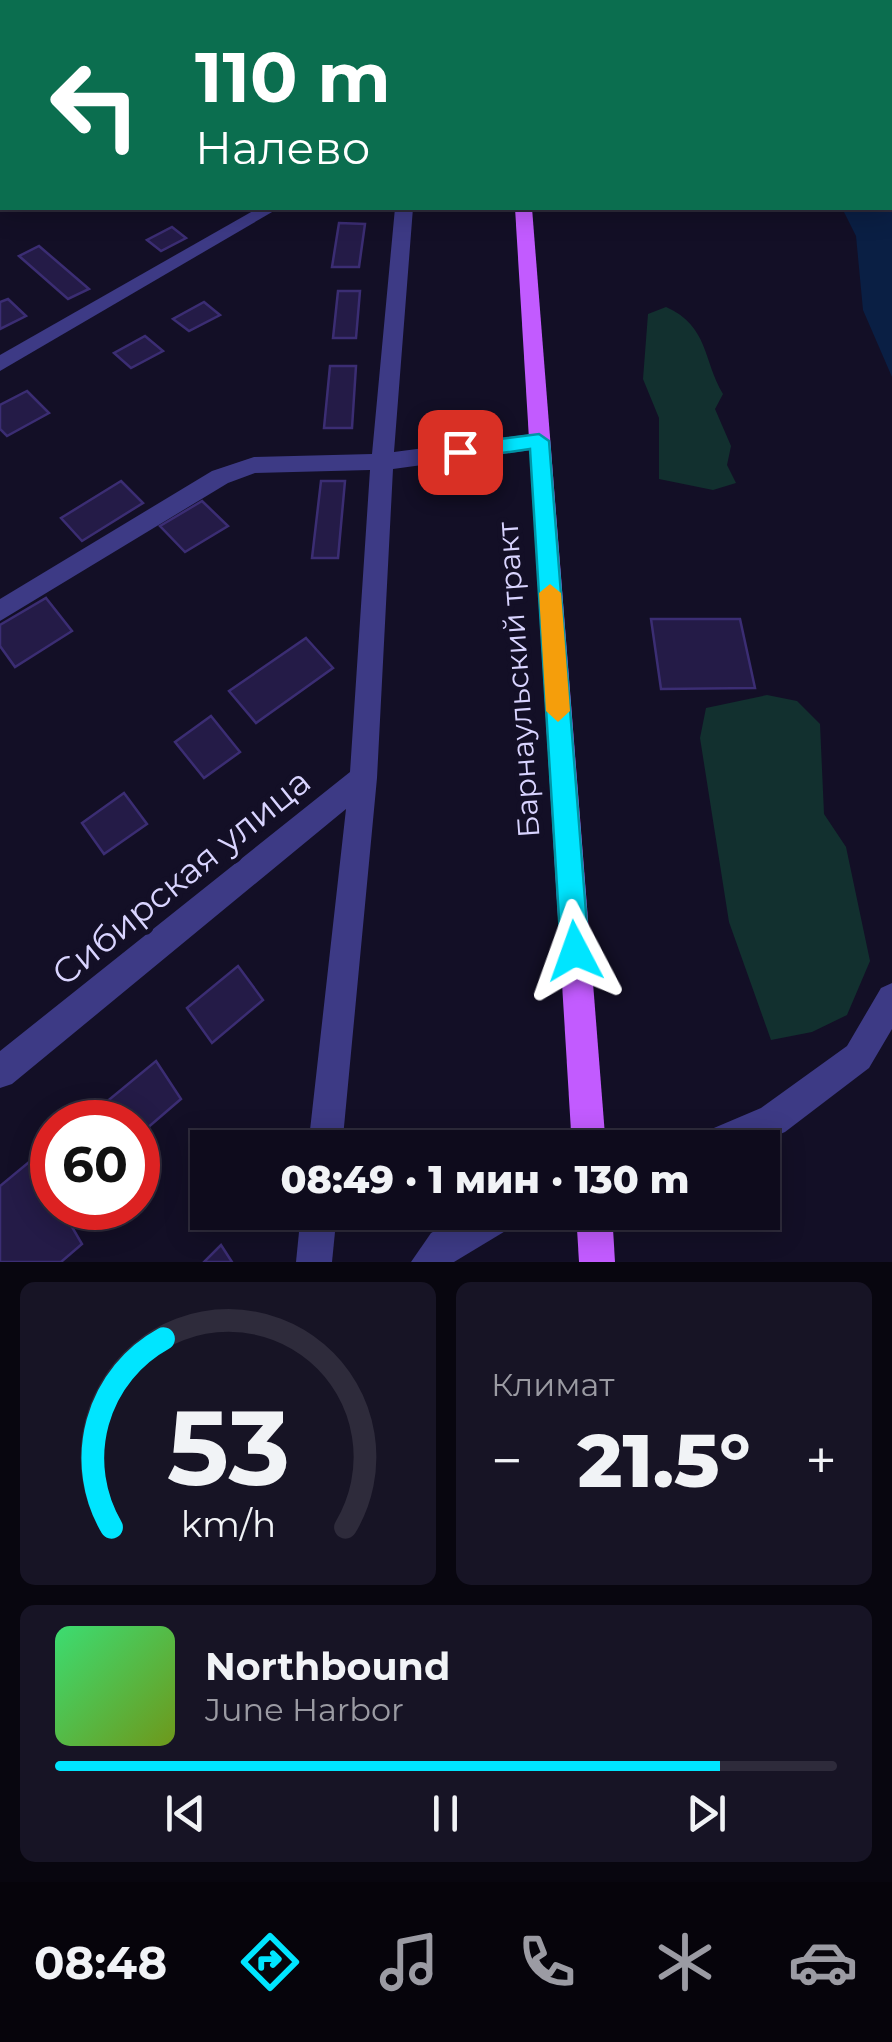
<!DOCTYPE html>
<html lang="ru">
<head>
<meta charset="utf-8">
<style>
	:root { --surface:#0e0b1c; --page:#171425; --text:#f1f3f6; --muted:#9b9ba3; --line:#2e2b3b; --accent:#00e5ff }
	body { margin:0; font-family:Montserrat,sans-serif; background:var(--page); color:var(--text); height:100vh; display:flex; flex-direction:column; font-size:38px; white-space:nowrap }
	* { box-sizing:border-box; margin:0 }
	p { font-size:32px; color:var(--muted) }
	.icon { flex:none; width:55px; height:55px; fill:none; stroke:currentColor; stroke-width:2; stroke-linecap:round; stroke-linejoin:round }
	.map { position:relative; height:1262px; overflow:hidden }
	.side { display:flex; flex-direction:column; gap:20px; padding:20px; background:#08060f; flex:1 }
	.side>* { flex:none }
	.guide { position:absolute; left:0px; top:0px; width:892px; height:210px; box-shadow:0 5px 25px #0003,0 0 0 2px var(--line); background:#0b6e4f; color:#fff; overflow:hidden }
	.speed { position:absolute; left:30px; top:1100px; display:flex; gap:20px; font-size:50px; font-weight:700; text-align:center }
	.speed>* { display:grid; place-content:center; width:130px; height:130px; border-radius:50%; background:var(--surface); box-shadow:0 5px 25px #0003,0 0 0 2px var(--line); line-height:1 }
	.speed .limit { border:15px solid #d22; background:#fff; color:#111 }
	.pin { position:absolute; display:grid; place-items:center; width:85px; height:85px; color:#fff; margin:-42px; border-radius:20px; box-shadow:0 5px 15px #0006 }
	.me { position:absolute; width:110px; margin:-55px; rotate:356deg; stroke-linejoin:round; filter:drop-shadow(0 0 8px #0008) }
	.turn { display:flex; align-items:center; gap:35px; height:210px; padding:0 30px; font-size:45px }
	.turn .icon { width:130px; height:130px; stroke-width:2.5 }
	.turn b { display:block; font-size:70px; line-height:85px }
	.big { font-size:75px; font-weight:800; line-height:1.1 }
	.side .widget { flex:1; display:flex; flex-direction:column; justify-content:center; gap:15px; min-width:0; padding:0 35px; border-radius:15px; background:var(--page) }
	.side .dial { align-items:center; gap:0 }
	.dial svg { height:260px; overflow:visible; fill:none; stroke:var(--line); stroke-width:7; stroke-linecap:round; text-anchor:middle }
	.dial text { fill:var(--text); stroke:none }
	.song { display:flex; align-items:center; gap:30px }
	.cover { width:120px; height:120px; border-radius:15px; background:linear-gradient(135deg,hsl(140 70% 55%),hsl(80 70% 35%)) }
	.played { height:10px; border-radius:5px; background:linear-gradient(90deg,var(--accent) 85%,var(--line) 85%) }
	.keys { display:flex; justify-content:space-around; direction:ltr }
	.heat { display:flex; justify-content:space-between; align-items:center; font-size:55px; direction:ltr }
	.side .tiles { flex:1; display:grid; gap:20px; grid-template-columns:1fr 1fr }
	.widget:last-child { grid-column:span 2 }
	.trip { position:absolute; left:190px; top:1130px; width:590px; height:100px; border-radius:0px; background:var(--surface); box-shadow:0 5px 25px #0003,0 0 0 2px var(--line); font-weight:800; line-height:100px; text-align:center }
	.tabs { display:flex; height:160px; justify-content:space-around; align-items:center; background:#06040b; color:var(--muted) }
	.tabs .icon { width:70px; height:70px }
	.tabs .selected { color:var(--accent) }
	.tabs b { font-size:45px; color:var(--text) }
	.map>svg:first-child { display:block }
	.green { fill:#12302f }
	.water { fill:#0a1f44 }
	.building { fill:#241b47; stroke:#3b2d73; stroke-width:2.5 }
	.lines { fill:none; stroke-linecap:round; stroke-linejoin:round }
	.minor { fill:#3d3a85; fill-rule:evenodd }
	.major { fill:#c25bff; fill-rule:evenodd }
	.route { fill:#00e5ff; stroke:#0095a6; stroke-width:2.5 }
	.slow { fill:#f59e0b }
	.labels { text-anchor:middle; dominant-baseline:central; stroke-width:10; stroke-linejoin:round; paint-order:stroke }
	.street-label { font-size:30px; fill:#d9d4ff; stroke:#130f26 }
	.near-street-label { font-size:35px; fill:#d9d4ff; stroke:#130f26 }
</style>
</head>
<body>
<div class="map">
<svg width="892" height="1262" viewBox="0 0 892 1262">
	<rect width="100%" height="100%" fill="#130f26"/>
	<g class="green">
		<path d="M666,307c43,19 37,54 57,87l-8,15 16,37 -4,19 9,18 -23,7 -54,-11v-61l-16,-39 5,-65z"/>
		<path d="M767,695l30,6 23,23 4,90 22,33 24,114 -23,54 -35,17 -41,8 -42,-118 -29,-184 6,-30z"/>
	</g>
	<path class="water" d="M892,24v353l-29,-67 -7,-74 -14,-28h48z"/>
	<g class="building">
		<path d="M339,223l26,1 -6,43h-27z"/>
		<path d="M172,227l14,11 -25,13 -14,-11z"/>
		<path d="M39,246l50,43 -21,10 -49,-43z"/>
		<path d="M338,291h22l-4,47h-23z"/>
		<path d="M8,299l18,17 -26,13v-27z"/>
		<path d="M204,302l16,13 -31,16 -16,-12z"/>
		<path d="M145,336l18,15 -32,17 -17,-15z"/>
		<path d="M330,366h26l-4,62h-28z"/>
		<path d="M27,391l22,22 -42,23 -7,-7v-24z"/>
		<path d="M121,481l22,22 -61,38 -21,-23z"/>
		<path d="M321,481h24l-7,77h-26z"/>
		<path d="M202,501l26,25 -43,26 -25,-26z"/>
		<path d="M46,598l26,33 -57,36 -15,-21v-21z"/>
		<path d="M651,619h89l15,69 -94,1z"/>
		<path d="M306,638l27,30 -77,55 -27,-32z"/>
		<path d="M211,716l29,36 -36,26 -29,-36z"/>
		<path d="M124,793l23,31 -43,30 -22,-31z"/>
		<path d="M238,966l25,34 -51,43 -25,-35z"/>
		<path d="M156,1061l25,38 -43,37v-14h-56z"/>
		<path d="M34,1158l18,34v16h9l21,36 -21,18h-61v-76z"/>
		<path d="M221,1245l11,17h-28z"/>
	</g>
	<g class="lines">
		<g class="minor">
			<path d="M236,0h17l1,2h-16z"/>
			<rect x="419" y="0" width="14" height="2"/>
			<path d="M845,0h21l1,2h-20z"/>
			<rect x="890" y="5" width="2" height="8"/>
			<path d="M258,208h21l-279,163v-16z"/>
			<path d="M395,208h18l-19,244 145,-19 11,8 -11,8 -146,20 -16,309 -35,370h-34l38,-339 -334,275 -12,4v-37l350,-279 20,-302 -115,3 -27,10 -228,138v-22l212,-128 42,-14 118,-3z"/>
			<path d="M892,983v46l-23,39 -84,64 -37,16h-58l5,-12 66,-28 86,-62 34,-58z"/>
			<path d="M301,1212h36l-5,50h-36z"/>
			<path d="M469,1212h53l-5,12 -63,38h-43l20,-29z"/>
		</g>
		<g class="major">
			<rect x="501" y="0" width="14" height="2"/>
			<path d="M515,208h17l74,940h-34z"/>
			<path d="M576,1212h36l3,50h-36z"/>
		</g>
	</g>
	<path class="route" d="M539,434l10,7 40,510 -4,10 -10,4 -10,-4 -4,-10 -31,-502 -70,10 -9,-7 9,-8z"/>
	<path class="slow" d="M550,584l11,9 9,118 -12,11 -12,-11 -7,-118z"/>
	<g class="labels">
		<g class="street-label">
			<text transform="translate(518 680) rotate(-94)">Барнаульский тракт</text>
		</g>
		<g class="near-street-label">
			<text transform="translate(181 877) rotate(-39)">Сибирская улица</text>
		</g>
	</g>
</svg>
<div class="speed"><div class="limit">60</div></div>
<div class="pin" style="left:460px;top:452px;background:#d93025"><svg class="icon" aria-label="arrive" viewBox="0 0 24 24"><path d="M6 21V4h12l-3 4 3 4H6"/></svg></div>
<svg class="me" style="left:575px;top:951px" viewBox="-20 -20 40 40"><path d="M0-17L14 15 0 8-14 15z" fill="#00e5ff" stroke="#fff" stroke-width="4"/></svg>
<div class="trip">08:49 · 1 мин · 130 m</div>
<div class="guide">
<div class="turn"><svg class="icon" aria-label="left" viewBox="0 0 24 24"><path d="M17 20v-9H6M10 6l-5 5 5 5"/></svg><div><b>110 m</b>Налево</div></div>
</div>
</div>
<section class="side">
<div class="tiles">
<div class="widget dial"><svg viewBox="0 0 100 80">
<path d="M14 69A42 42 0 1 1 86 69"/>
<path d="M14 69A42 42 0 0 1 30 11" stroke="#00e5ff"/>
<text x="50" y="56" font-size="32" font-weight="700">53</text>
<text x="50" y="72" font-size="11">km/h</text>
</svg></div>
<div class="widget"><p>Климат</p>
<div class="heat"><a>−</a><b class="big">21.5°</b><a>+</a></div>
</div>
<div class="widget">
<div class="song"><i class="cover"></i><div><b>Northbound</b><p>June Harbor</p></div></div>
<div class="played"></div>
<div class="keys"><svg class="icon" aria-label="previous" viewBox="0 0 24 24"><path d="M18 5L8 12l10 7zM5 5v14"/></svg><svg class="icon" aria-label="pause" viewBox="0 0 24 24"><path d="M8 5v14M16 5v14"/></svg><svg class="icon" aria-label="next" viewBox="0 0 24 24"><path d="M6 5l10 7-10 7zM19 5v14"/></svg></div>
</div>
</div>
</section>
<nav class="tabs">
<b>08:48</b>
<svg class="icon selected" aria-label="directions" viewBox="0 0 24 24"><path d="M12 3l9 9-9 9-9-9zM9 14v-3h6M13 9l2 2-2 2"/></svg>
<svg class="icon" aria-label="music" viewBox="0 0 24 24"><path d="M9 18V5l10-2v13"/><circle cx="6" cy="18" r="3"/><circle cx="16" cy="16" r="3"/></svg>
<svg class="icon" aria-label="phone" viewBox="0 0 24 24"><path d="M5 4h4l2 5-3 2q2 4 5 5l2-3 5 2v4C11 20 4 13 5 4z"/></svg>
<svg class="icon" aria-label="climate" viewBox="0 0 24 24"><path d="M12 3v18M4 7l16 10M4 17L20 7"/></svg>
<svg class="icon" aria-label="car" viewBox="0 0 24 24"><path d="M5 17H2v-5l4-1 3-4h7l3 4 3 1v5h-3M9 17h6M6 11h13"/><circle cx="7" cy="17" r="2"/><circle cx="17" cy="17" r="2"/></svg>
</nav>
</body>
</html>
